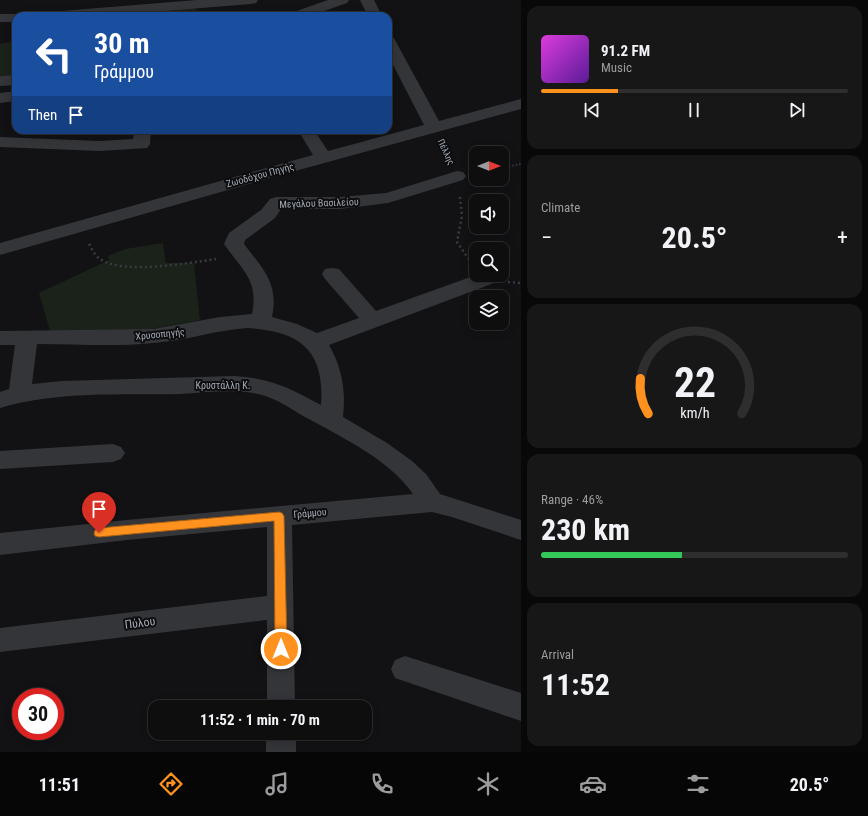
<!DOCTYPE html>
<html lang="en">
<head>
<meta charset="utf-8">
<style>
	:root { --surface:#0e0e0f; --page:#171718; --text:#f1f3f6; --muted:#9b9c9e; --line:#2e2e2f; --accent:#ff911f }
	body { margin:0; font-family:"Roboto Condensed",sans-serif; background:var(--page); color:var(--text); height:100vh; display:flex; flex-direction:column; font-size:15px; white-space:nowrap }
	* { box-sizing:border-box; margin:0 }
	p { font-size:13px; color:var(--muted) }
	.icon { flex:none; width:22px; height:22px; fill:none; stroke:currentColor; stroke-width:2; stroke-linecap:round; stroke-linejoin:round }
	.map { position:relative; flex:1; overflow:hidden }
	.sheet { display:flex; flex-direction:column; gap:6px; padding:6px; background:#080808; width:347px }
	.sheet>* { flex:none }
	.banner { position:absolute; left:12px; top:12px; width:380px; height:122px; border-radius:12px; box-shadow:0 2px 10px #0003,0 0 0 1px var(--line); background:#1a4fa0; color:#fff; overflow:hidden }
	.needle { width:26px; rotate:90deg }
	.tools { position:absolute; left:469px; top:146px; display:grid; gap:8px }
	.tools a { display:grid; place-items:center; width:40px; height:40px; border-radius:8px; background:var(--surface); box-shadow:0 2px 10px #0003,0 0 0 1px var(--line); font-size:20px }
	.speed { position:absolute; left:12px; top:688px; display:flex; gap:8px; font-size:20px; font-weight:700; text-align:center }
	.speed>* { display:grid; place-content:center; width:52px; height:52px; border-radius:50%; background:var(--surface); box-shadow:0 2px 10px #0003,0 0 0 1px var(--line); line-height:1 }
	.speed .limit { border:6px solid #d22; background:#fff; color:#111 }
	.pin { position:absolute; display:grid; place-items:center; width:34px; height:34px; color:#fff; margin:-41px -17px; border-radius:50% 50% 50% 0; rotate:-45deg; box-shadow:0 0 4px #0007 }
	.pin .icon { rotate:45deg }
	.me { position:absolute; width:44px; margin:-22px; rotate:0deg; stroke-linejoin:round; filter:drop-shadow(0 0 3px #0008) }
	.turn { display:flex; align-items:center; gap:14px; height:84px; padding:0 16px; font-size:18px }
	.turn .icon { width:52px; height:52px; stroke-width:2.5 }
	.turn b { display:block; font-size:28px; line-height:34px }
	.then { display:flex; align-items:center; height:38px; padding:0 16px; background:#0003; gap:8px; font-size:15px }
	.big { font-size:30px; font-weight:700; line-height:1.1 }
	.sheet .tile { flex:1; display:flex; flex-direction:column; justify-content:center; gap:6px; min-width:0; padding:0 14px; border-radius:12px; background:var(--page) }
	.sheet .dial { align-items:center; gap:0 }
	.dial svg { height:104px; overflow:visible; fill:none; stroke:var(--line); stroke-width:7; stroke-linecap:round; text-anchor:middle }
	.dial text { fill:var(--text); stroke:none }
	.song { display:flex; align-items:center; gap:12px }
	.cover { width:48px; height:48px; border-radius:6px; background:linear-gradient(135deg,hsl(300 70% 55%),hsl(270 70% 35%)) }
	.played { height:4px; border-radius:2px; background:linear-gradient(90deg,var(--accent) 25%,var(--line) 25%) }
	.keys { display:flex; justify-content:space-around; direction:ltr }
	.heat { display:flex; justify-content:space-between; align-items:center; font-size:22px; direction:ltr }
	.charge { height:6px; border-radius:3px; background:linear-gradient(90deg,#34c759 46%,var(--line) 0) }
	.trip { position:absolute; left:148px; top:700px; width:224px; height:40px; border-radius:12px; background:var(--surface); box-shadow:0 2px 10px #0003,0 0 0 1px var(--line); font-weight:700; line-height:40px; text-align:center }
	.tab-bar { display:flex; height:64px; justify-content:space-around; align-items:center; background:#060606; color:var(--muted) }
	.tab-bar .icon { width:28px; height:28px }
	.tab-bar .selected { color:var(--accent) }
	.tab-bar b { font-size:18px; color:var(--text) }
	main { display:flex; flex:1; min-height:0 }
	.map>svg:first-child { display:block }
	.green { fill:#1a221a }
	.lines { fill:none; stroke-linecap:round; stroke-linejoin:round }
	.path-far1 { stroke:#393c40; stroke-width:2; stroke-dasharray:1.5 2; stroke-linecap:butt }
	.path { stroke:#393c40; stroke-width:2.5; stroke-dasharray:2 3; stroke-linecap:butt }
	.minor { fill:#333539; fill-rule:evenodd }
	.route { fill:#ff911f; stroke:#a65e14 }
	.labels { text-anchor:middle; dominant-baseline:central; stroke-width:4; stroke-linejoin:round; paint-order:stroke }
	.far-street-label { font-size:9px; fill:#a2abb6; stroke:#0d0d0f }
	.street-label { font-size:10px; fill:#a2abb6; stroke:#0d0d0f }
	.near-street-label { font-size:12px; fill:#a2abb6; stroke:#0d0d0f }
</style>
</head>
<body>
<main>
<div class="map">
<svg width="521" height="752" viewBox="0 0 521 752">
	<rect width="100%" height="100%" fill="#121214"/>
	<g class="green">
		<path d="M193,8l16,8h-100z"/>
		<path d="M16,41v34l-16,1v-32z"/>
		<path d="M163,243l3,20h28l6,57 -60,11h-90l-11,-38 70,-33 -1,-4 17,-7z"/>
	</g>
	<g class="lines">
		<g class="path-far1">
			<path d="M443,146l6,12"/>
			<path d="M502,168l19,-4"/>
		</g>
		<g class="path">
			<path d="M460,197l2,19 -5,26 13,19"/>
			<path d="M89,244c3,5 6,12 11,15 23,16 88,4 116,0"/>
			<path d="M508,282l13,1"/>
		</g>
		<g class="minor">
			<path d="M197,0h61l-2,3 -5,1 -148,12h-61l2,-3 5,-1z"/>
			<path d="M328,0h21l-2,3 -37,13h-21l2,-3z"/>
			<path d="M360,0h14l8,16h-14z"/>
			<path d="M0,14h16l6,2h-6v6h-16z"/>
			<path d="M388,36l5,1 2,3 44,81 82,-22v10l-244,67 -277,79v-12l313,-88 -15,-25h16l14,21 96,-26 -36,-70z"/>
			<path d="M16,75v10l-16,1v-10z"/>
			<path d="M16,91v10l-16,2v-10z"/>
			<path d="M135,130h16l-1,14 -3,4 -47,3 -100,-4v-10l100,4 33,-2z"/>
			<path d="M457,171l6,1 3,4 -3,4 -75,23 -48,6h-59l-6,9 -30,22 -1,4c19,25 35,39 28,73l25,7 20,9 42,-15 -34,-39 -3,-5 3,-5 7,-1 7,1 37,42 100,-36h19l2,3 -3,5 -165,62c13,23 17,45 14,72l44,26 25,18 14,13 14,20 81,26v20l-69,-23 -20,-5 -140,13 3,182h-28v-87l-267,32v-24l267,-32v-69l-140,13 -127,15v-22l127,-13 286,-26c-24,-35 -72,-57 -108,-77 -14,-8 -28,-18 -43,-22 -25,-7 -56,-2 -82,-1 -58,1 -124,-3 -180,14v-16l9,-3 6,-44h-15v-14l153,-2 67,-12 32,-3c7,-34 -10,-44 -28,-70l5,-11 32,-23 9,-11 6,-2h64l46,-4zM247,328c53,3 78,22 74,77 -31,-17 -51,-27 -87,-29l-172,5 -30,3 5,-40c39,0 78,3 116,-1 32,-2 63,-13 94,-15z"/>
			<path d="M113,444l8,3 4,6 -4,6 -8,3 -113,7v-18z"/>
			<path d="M405,656l116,37v28l-126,-43 -4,-9 4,-9z"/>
			<rect x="266" y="733" width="30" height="19"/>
		</g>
	</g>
	<path class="route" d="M279,512l3,1 2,3 3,133 -2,4 -4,2 -4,-2 -2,-4 -1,-128 -175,16 -4,-1 -1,-3 1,-3 4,-2z"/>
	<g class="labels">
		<g class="far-street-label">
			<text transform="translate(446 152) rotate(65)">Πέλλης</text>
		</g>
		<g class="street-label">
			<text transform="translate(260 175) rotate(-15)">Ζωοδόχου Πηγής</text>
			<text transform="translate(319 203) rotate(-2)">Μεγάλου Βασιλείου</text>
			<text transform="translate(160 334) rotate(-6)">Χρυσοπηγής</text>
			<text x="223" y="385">Κρυστάλλη Κ.</text>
			<text transform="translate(310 513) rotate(-5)">Γράμμου</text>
		</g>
		<g class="near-street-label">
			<text transform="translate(140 623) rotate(-7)">Πύλου</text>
		</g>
	</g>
</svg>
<div class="tools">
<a><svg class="needle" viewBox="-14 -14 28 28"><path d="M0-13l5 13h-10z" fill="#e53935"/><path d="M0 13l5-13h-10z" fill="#9b9c9e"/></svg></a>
<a><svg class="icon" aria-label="sound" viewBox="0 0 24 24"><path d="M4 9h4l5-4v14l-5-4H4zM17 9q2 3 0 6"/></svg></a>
<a><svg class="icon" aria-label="search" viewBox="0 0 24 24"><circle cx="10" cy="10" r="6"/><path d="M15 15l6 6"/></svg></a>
<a><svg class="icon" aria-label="layers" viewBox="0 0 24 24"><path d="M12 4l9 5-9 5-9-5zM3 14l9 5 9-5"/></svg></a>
</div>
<div class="speed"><div class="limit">30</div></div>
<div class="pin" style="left:99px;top:533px;background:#d93025"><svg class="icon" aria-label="arrive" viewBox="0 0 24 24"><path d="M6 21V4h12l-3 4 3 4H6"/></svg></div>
<svg class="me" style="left:281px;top:649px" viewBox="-20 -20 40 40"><circle r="17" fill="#ff911f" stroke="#fff" stroke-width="3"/><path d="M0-11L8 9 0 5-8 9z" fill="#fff"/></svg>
<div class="trip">11:52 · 1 min · 70 m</div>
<div class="banner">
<div class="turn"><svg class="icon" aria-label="left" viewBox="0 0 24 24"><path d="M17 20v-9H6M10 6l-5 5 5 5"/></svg><div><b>30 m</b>Γράμμου</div></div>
<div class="then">Then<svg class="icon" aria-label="arrive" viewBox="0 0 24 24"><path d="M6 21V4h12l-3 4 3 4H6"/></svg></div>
</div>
</div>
<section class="sheet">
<div class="tile">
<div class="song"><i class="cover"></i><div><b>91.2 FM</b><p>Music</p></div></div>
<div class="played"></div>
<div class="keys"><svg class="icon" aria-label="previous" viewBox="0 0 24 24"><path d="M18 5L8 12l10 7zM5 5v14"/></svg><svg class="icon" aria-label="pause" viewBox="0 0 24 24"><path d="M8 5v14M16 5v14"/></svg><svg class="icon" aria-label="next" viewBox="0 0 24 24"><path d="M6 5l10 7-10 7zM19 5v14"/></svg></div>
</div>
<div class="tile"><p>Climate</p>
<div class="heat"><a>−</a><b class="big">20.5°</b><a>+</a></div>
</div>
<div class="tile dial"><svg viewBox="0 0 100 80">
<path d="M14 69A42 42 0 1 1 86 69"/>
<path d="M14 69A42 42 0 0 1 8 42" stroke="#ff911f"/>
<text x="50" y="56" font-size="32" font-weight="700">22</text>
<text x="50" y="72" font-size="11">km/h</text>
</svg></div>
<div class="tile"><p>Range · 46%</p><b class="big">230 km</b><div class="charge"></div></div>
<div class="tile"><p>Arrival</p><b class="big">11:52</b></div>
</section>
</main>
<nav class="tab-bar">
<b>11:51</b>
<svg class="icon selected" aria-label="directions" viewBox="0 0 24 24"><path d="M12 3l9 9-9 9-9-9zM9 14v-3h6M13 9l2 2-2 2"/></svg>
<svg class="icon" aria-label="music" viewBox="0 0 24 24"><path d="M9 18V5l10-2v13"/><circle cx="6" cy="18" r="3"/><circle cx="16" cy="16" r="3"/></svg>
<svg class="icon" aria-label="phone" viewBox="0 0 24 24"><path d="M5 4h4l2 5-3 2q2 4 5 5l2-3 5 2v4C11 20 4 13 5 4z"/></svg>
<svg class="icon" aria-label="climate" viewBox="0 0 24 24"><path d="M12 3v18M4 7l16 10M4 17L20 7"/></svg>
<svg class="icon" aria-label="car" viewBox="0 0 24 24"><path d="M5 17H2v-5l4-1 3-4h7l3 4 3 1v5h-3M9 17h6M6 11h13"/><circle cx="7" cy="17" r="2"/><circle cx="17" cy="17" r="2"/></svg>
<svg class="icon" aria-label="filters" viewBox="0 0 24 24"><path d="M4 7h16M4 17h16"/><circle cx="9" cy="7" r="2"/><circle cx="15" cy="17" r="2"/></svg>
<b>20.5°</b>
</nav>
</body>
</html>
